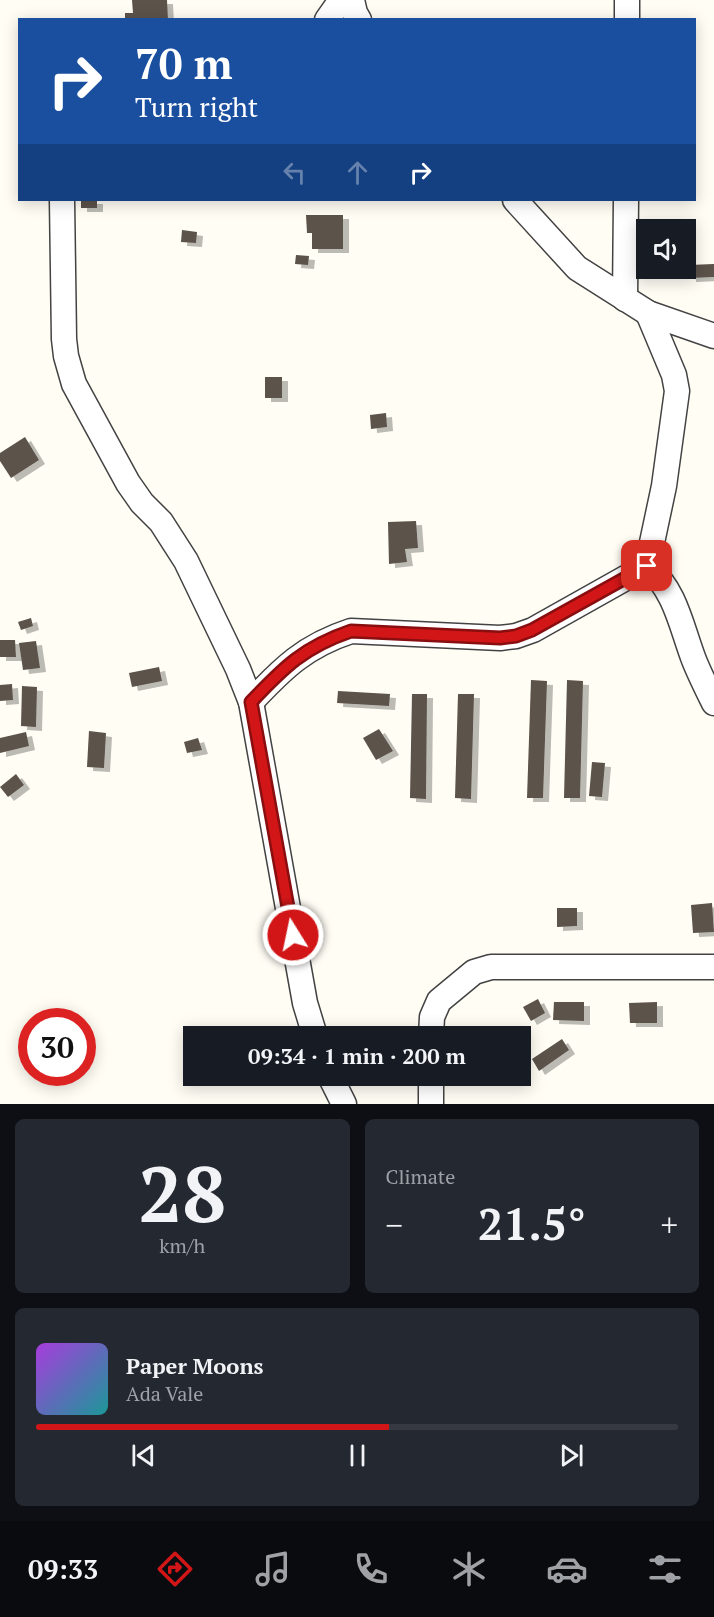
<!DOCTYPE html>
<html lang="en">
<head>
<meta charset="utf-8">
<style>
	:root { --surface:#171b24; --page:#242831; --text:#f1f3f6; --muted:#9ea1a6; --line:#363941; --accent:#d21618 }
	body { margin:0; font-family:"PT Serif",serif; background:var(--page); color:var(--text); height:100vh; display:flex; flex-direction:column; font-size:22px; white-space:nowrap }
	* { box-sizing:border-box; margin:0 }
	p { font-size:20px; color:var(--muted) }
	.icon { flex:none; width:33px; height:33px; fill:none; stroke:currentColor; stroke-width:2; stroke-linecap:round; stroke-linejoin:round }
	.map { position:relative; height:1104px; overflow:hidden }
	.side { display:flex; flex-direction:column; gap:15px; padding:15px; background:#0d0f14; flex:1 }
	.side>* { flex:none }
	.guide { position:absolute; left:18px; top:18px; width:678px; height:183px; border-radius:0px; box-shadow:0 3px 15px #0003; background:#1a4fa0; color:#fff; overflow:hidden }
	.controls { position:absolute; left:636px; top:219px; display:grid; gap:12px }
	.controls a { display:grid; place-items:center; width:60px; height:60px; border-radius:0px; background:var(--surface); box-shadow:0 3px 15px #0003; font-size:30px }
	.speed { position:absolute; left:18px; top:1008px; display:flex; gap:12px; font-size:30px; font-weight:700; text-align:center }
	.speed>* { display:grid; place-content:center; width:78px; height:78px; border-radius:50%; background:var(--surface); box-shadow:0 3px 15px #0003; line-height:1 }
	.speed .limit { border:9px solid #d22; background:#fff; color:#111 }
	.pin { position:absolute; display:grid; place-items:center; width:51px; height:51px; color:#fff; margin:-26px; border-radius:12px; box-shadow:0 3px 9px #0006 }
	.me { position:absolute; width:66px; margin:-33px; rotate:350deg; stroke-linejoin:round; filter:drop-shadow(0 0 4px #0008) }
	.turn { display:flex; align-items:center; gap:21px; height:126px; padding:0 18px; font-size:27px }
	.turn .icon { width:78px; height:78px; stroke-width:2.5 }
	.turn b { display:block; font-size:42px; line-height:51px }
	.lanes { display:flex; align-items:center; height:57px; padding:0 18px; background:#0003; justify-content:center; gap:30px; direction:ltr }
	.lanes .off { opacity:.35 }
	.big { font-size:45px; font-weight:700; line-height:1.1 }
	.side .tile { flex:1; display:flex; flex-direction:column; justify-content:center; gap:9px; min-width:0; padding:0 21px; border-radius:9px; background:var(--page) }
	.side .dial { align-items:center; gap:0 }
	.dial b { font-size:78px; line-height:1 }
	.song { display:flex; align-items:center; gap:18px }
	.cover { width:72px; height:72px; border-radius:9px; background:linear-gradient(135deg,hsl(280 70% 55%),hsl(180 70% 35%)) }
	.played { height:6px; border-radius:3px; background:linear-gradient(90deg,var(--accent) 55%,var(--line) 55%) }
	.keys { display:flex; justify-content:space-around; direction:ltr }
	.heat { display:flex; justify-content:space-between; align-items:center; font-size:33px; direction:ltr }
	.side .tiles { flex:1; display:grid; gap:15px; grid-template-columns:1fr 1fr }
	.tile:last-child { grid-column:span 2 }
	.trip { position:absolute; left:183px; top:1026px; width:348px; height:60px; border-radius:0px; background:var(--surface); box-shadow:0 3px 15px #0003; font-weight:700; line-height:60px; text-align:center }
	.dock { display:flex; height:96px; justify-content:space-around; align-items:center; background:#090b0e; color:var(--muted) }
	.dock .icon { width:42px; height:42px }
	.dock .on { color:var(--accent) }
	.dock b { font-size:27px; color:var(--text) }
	.map>svg:first-child { display:block }
	.building { fill:#5b524b; filter:url(#shadow) }
	.lines { fill:none; stroke-linecap:round; stroke-linejoin:round }
	.minor-casing { stroke:#434343; stroke-width:27 }
	.minor { stroke:#fff; stroke-width:24 }
	.route-casing { stroke:#880e10; stroke-width:15 }
	.route { stroke:#d21618; stroke-width:10 }
</style>
</head>
<body>
<div class="map">
<svg width="714" height="1104" viewBox="0 0 714 1104">
	<defs>
		<filter id="shadow"><feDropShadow dx="6" dy="4" stdDeviation="0" flood-color="#0004"/></filter>
	</defs>
	<rect width="100%" height="100%" fill="#fffdf4"/>
	<g class="building">
		<path d="M132,0h35l1,20h-43v-7h8z"/>
		<rect x="81" y="200" width="16" height="8"/>
		<path d="M306,215h37v34h-31v-16h-5z"/>
		<path d="M182,230l15,2 -1,11 -15,-1z"/>
		<path d="M296,255l13,1 -1,9 -13,-1z"/>
		<path d="M714,264v13l-24,1 -1,-13z"/>
		<rect x="265" y="377" width="17" height="21"/>
		<path d="M386,413l1,14 -16,2 -1,-14z"/>
		<path d="M25,437l14,23 -28,18 -11,-17v-8z"/>
		<path d="M416,521l2,27 -13,1 2,13 -18,2 -1,-42z"/>
		<path d="M31,618l2,8 -12,4 -3,-8z"/>
		<path d="M0,640h15l1,17h-16z"/>
		<path d="M36,641l4,27 -17,2 -4,-27z"/>
		<path d="M159,667l3,14 -30,6 -3,-14z"/>
		<path d="M531,680l16,1 -4,117h-16z"/>
		<path d="M567,680l16,1 -3,117h-16z"/>
		<path d="M12,684l1,16 -13,1v-16z"/>
		<path d="M22,686l15,1 -1,40 -15,-1z"/>
		<path d="M338,691l52,3 -1,12 -52,-3z"/>
		<path d="M412,694h15l-1,105 -16,-1z"/>
		<path d="M458,694h16l-3,105 -16,-1z"/>
		<path d="M379,729l14,22 -17,9 -13,-22z"/>
		<path d="M89,731l17,2 -2,35 -17,-1z"/>
		<path d="M26,732l3,14 -29,7v-15z"/>
		<path d="M198,738l4,12 -15,3 -3,-11z"/>
		<path d="M592,762l13,1 -3,34 -13,-1z"/>
		<path d="M16,774l8,11 -16,12 -8,-10z"/>
		<path d="M712,903l2,29 -21,1 -2,-28z"/>
		<path d="M557,908h20v18l-20,1z"/>
		<path d="M538,999l7,14 -14,8 -8,-14z"/>
		<path d="M554,1002h30v19l-31,-1z"/>
		<path d="M657,1002v21h-27l-1,-20z"/>
		<path d="M562,1039l7,11 -30,21 -7,-12z"/>
	</g>
	<g class="lines">
		<g class="minor-casing">
			<g id="minor">
				<path d="M352,0l3,13 4,7"/>
				<path d="M327,20l14,-20"/>
				<path d="M627,20v-20"/>
				<path d="M62,200l2,139 2,17 8,28 54,99 14,20 19,19 25,39 52,108 13,33 54,301 10,33"/>
				<path d="M515,200l62,68 71,45 66,23"/>
				<path d="M625,299l1,-99"/>
				<path d="M647,566c29,25 34,60 47,94 6,15 13,29 20,43"/>
				<path d="M251,702c32,-34 54,-56 100,-71l149,7 16,-2 17,-6 114,-64 17,-80 13,-95 -3,-16 -26,-62"/>
				<path d="M431,1036l1,-19 7,-16 35,-29 17,-5h223"/>
				<path d="M330,1076l14,28"/>
				<path d="M431,1076v28"/>
			</g>
		</g>
		<use href="#minor" class="minor"/>
	</g>
	<g class="lines">
		<g class="route-casing">
			<path id="route" d="M293,935l-42,-233c33,-35 53,-55 100,-71l149,7 16,-2 16,-6 115,-64"/>
		</g>
		<use href="#route" class="route"/>
	</g>
</svg>
<div class="controls">
<a><svg class="icon" aria-label="sound" viewBox="0 0 24 24"><path d="M4 9h4l5-4v14l-5-4H4zM17 9q2 3 0 6"/></svg></a>
</div>
<div class="speed"><div class="limit">30</div></div>
<div class="pin" style="left:647px;top:566px;background:#d93025"><svg class="icon" aria-label="arrive" viewBox="0 0 24 24"><path d="M6 21V4h12l-3 4 3 4H6"/></svg></div>
<svg class="me" style="left:293px;top:935px" viewBox="-20 -20 40 40"><circle r="17" fill="#d21618" stroke="#fff" stroke-width="3"/><path d="M0-11L8 9 0 5-8 9z" fill="#fff"/></svg>
<div class="trip">09:34 · 1 min · 200 m</div>
<div class="guide">
<div class="turn"><svg class="icon" aria-label="right" viewBox="0 0 24 24"><path d="M7 20v-9h11M14 6l5 5-5 5"/></svg><div><b>70 m</b>Turn right</div></div>
<div class="lanes"><svg class="icon off" aria-label="left" viewBox="0 0 24 24"><path d="M17 20v-9H6M10 6l-5 5 5 5"/></svg><svg class="icon off" aria-label="ahead" viewBox="0 0 24 24"><path d="M12 20V5M6 11l6-6 6 6"/></svg><svg class="icon" aria-label="right" viewBox="0 0 24 24"><path d="M7 20v-9h11M14 6l5 5-5 5"/></svg></div>
</div>
</div>
<section class="side">
<div class="tiles">
<div class="tile dial"><b>28</b><p>km/h</p></div>
<div class="tile"><p>Climate</p>
<div class="heat"><a>−</a><b class="big">21.5°</b><a>+</a></div>
</div>
<div class="tile">
<div class="song"><i class="cover"></i><div><b>Paper Moons</b><p>Ada Vale</p></div></div>
<div class="played"></div>
<div class="keys"><svg class="icon" aria-label="previous" viewBox="0 0 24 24"><path d="M18 5L8 12l10 7zM5 5v14"/></svg><svg class="icon" aria-label="pause" viewBox="0 0 24 24"><path d="M8 5v14M16 5v14"/></svg><svg class="icon" aria-label="next" viewBox="0 0 24 24"><path d="M6 5l10 7-10 7zM19 5v14"/></svg></div>
</div>
</div>
</section>
<nav class="dock">
<b>09:33</b>
<svg class="icon on" aria-label="directions" viewBox="0 0 24 24"><path d="M12 3l9 9-9 9-9-9zM9 14v-3h6M13 9l2 2-2 2"/></svg>
<svg class="icon" aria-label="music" viewBox="0 0 24 24"><path d="M9 18V5l10-2v13"/><circle cx="6" cy="18" r="3"/><circle cx="16" cy="16" r="3"/></svg>
<svg class="icon" aria-label="phone" viewBox="0 0 24 24"><path d="M5 4h4l2 5-3 2q2 4 5 5l2-3 5 2v4C11 20 4 13 5 4z"/></svg>
<svg class="icon" aria-label="climate" viewBox="0 0 24 24"><path d="M12 3v18M4 7l16 10M4 17L20 7"/></svg>
<svg class="icon" aria-label="car" viewBox="0 0 24 24"><path d="M5 17H2v-5l4-1 3-4h7l3 4 3 1v5h-3M9 17h6M6 11h13"/><circle cx="7" cy="17" r="2"/><circle cx="17" cy="17" r="2"/></svg>
<svg class="icon" aria-label="filters" viewBox="0 0 24 24"><path d="M4 7h16M4 17h16"/><circle cx="9" cy="7" r="2"/><circle cx="15" cy="17" r="2"/></svg>
</nav>
</body>
</html>
